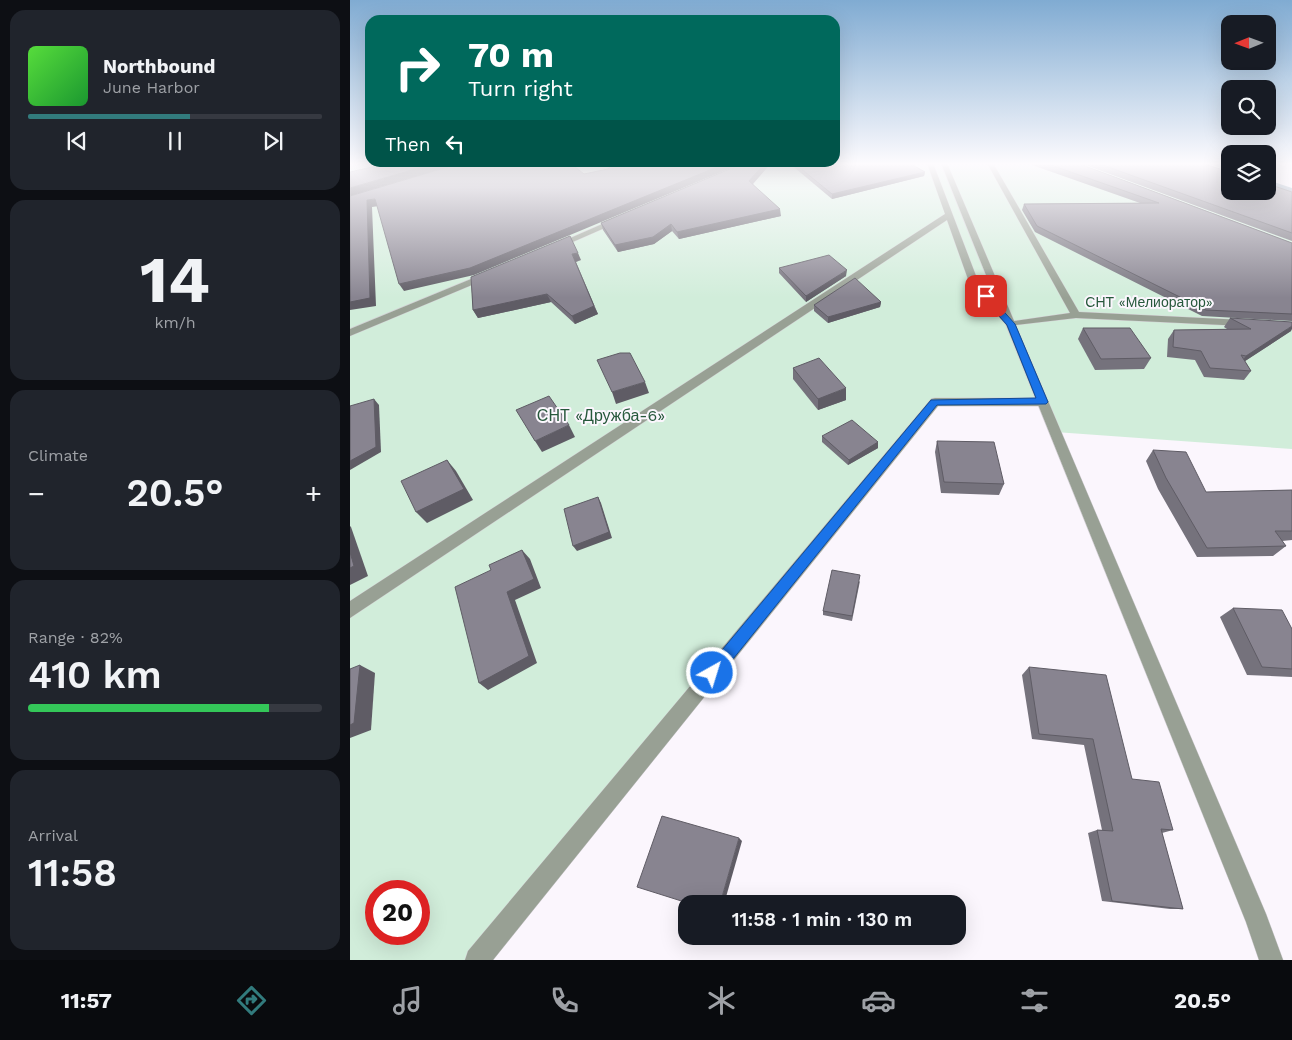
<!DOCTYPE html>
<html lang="en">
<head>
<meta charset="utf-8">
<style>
	:root { --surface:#171b24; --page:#20242c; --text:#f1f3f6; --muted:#9ea1a6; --line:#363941; --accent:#327b7d }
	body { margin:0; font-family:"Work Sans",sans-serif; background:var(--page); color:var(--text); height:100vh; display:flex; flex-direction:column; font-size:19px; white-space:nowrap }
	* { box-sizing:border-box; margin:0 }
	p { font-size:16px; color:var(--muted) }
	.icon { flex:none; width:28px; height:28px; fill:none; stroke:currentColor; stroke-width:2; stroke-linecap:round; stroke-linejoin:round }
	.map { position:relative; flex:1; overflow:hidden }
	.drawer { display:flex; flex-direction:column; gap:10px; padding:10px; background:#0d0f14; width:350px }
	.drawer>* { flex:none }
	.banner { position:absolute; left:15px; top:15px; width:475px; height:152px; border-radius:15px; box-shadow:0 5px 20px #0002; background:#00695c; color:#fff; overflow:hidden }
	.needle { width:32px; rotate:269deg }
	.controls { position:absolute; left:871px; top:15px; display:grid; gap:10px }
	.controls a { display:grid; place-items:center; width:55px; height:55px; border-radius:10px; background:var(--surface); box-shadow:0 5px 20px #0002; font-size:25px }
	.speed { position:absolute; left:15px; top:880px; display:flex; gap:10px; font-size:25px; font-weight:700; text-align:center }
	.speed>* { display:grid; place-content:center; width:65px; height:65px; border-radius:50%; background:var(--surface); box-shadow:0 5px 20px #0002; line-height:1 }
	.speed .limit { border:8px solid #d22; background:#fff; color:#111 }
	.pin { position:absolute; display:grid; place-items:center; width:42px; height:42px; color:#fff; margin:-21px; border-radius:10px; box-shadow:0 2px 8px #0006 }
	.me { position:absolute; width:55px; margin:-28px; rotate:39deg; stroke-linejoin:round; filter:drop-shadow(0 0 4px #0008) }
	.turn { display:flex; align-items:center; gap:18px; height:105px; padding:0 20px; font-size:22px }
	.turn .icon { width:65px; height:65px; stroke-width:2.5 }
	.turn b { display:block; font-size:35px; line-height:42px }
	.then { display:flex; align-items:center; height:48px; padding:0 20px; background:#0003; gap:10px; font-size:19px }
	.big { font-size:38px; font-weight:600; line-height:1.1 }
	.drawer .tile { flex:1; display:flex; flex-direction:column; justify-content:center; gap:8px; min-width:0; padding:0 18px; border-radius:15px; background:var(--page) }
	.drawer .dial { align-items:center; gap:0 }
	.dial b { font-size:65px; line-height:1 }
	.song { display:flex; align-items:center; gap:15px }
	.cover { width:60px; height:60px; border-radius:8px; background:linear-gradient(135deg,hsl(110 70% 55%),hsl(130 70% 35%)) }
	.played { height:5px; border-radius:2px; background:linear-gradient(90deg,var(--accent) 55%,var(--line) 55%) }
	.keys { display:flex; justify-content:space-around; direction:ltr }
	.heat { display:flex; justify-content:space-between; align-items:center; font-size:28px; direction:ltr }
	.charge { height:8px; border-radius:4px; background:linear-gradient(90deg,#34c759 82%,var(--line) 0) }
	.trip { position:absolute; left:328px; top:895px; width:288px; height:50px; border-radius:15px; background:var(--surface); box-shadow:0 5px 20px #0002; font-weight:600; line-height:50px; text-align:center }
	.tabs { display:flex; height:80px; justify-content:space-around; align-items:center; background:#090b0e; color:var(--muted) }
	.tabs .icon { width:35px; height:35px }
	.tabs .active { color:var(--accent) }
	.tabs b { font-size:22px; color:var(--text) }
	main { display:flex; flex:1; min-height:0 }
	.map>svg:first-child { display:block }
	.green { fill:#d1edda; fill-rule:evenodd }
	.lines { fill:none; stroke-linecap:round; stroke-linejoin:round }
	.stream { fill:#849db2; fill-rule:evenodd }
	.service-casing { stroke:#d5d1d7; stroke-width:1 }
	.minor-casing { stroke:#d5d1d7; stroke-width:1 }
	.service { fill:#98a094; fill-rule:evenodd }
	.minor { fill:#98a094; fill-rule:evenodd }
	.wall { fill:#75727c }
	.shaded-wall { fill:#5f5c65 }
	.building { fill:#888490; stroke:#5f5c65 }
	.route { fill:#1a73e8; stroke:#114b97 }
	.labels { text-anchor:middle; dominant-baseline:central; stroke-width:4; stroke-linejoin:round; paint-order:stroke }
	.far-park-label { font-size:14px; fill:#26583b; stroke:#fbf6fd }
	.park-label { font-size:16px; fill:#26583b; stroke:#fbf6fd }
</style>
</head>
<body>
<main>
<section class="drawer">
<div class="tile">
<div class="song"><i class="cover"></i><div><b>Northbound</b><p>June Harbor</p></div></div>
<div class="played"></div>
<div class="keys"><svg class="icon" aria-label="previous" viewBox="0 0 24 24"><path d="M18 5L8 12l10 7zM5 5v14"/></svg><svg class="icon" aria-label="pause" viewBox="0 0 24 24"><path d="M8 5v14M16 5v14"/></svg><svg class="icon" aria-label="next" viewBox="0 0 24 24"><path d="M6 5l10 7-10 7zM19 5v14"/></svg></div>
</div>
<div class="tile dial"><b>14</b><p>km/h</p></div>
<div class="tile"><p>Climate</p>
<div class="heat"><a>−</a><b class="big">20.5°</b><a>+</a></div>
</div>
<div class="tile"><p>Range · 82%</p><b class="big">410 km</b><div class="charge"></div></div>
<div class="tile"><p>Arrival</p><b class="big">11:58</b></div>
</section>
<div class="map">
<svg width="942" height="960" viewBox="0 0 942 960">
	<rect width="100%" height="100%" fill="#fbf6fd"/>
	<path class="green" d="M0,163h843l37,28h38l24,4v254l-237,-17 -13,-30h-107l-458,558h-127zM26,891h43v43h-43z"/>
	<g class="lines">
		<g class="stream">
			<path d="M856,163h8l16,5v3z"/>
			<path d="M918,180l24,8v4l-24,-8z"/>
		</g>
		<g class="service-casing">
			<g id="service">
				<path d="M577,163h6l45,118 36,40 56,-8 -83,-150h6l86,149 165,8 5,3 -5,3 -168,-8 -69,8 -38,-44 -22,-62 -597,398v-17l595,-387z"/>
				<path d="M266,218l7,2 -64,28 -7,-2z"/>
				<path d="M138,272l3,1v4l-141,59v-7z"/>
				<path d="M585,398h108l6,4 -6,4h-105l-445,554h-28l3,-9 463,-552z"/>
			</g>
		</g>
		<g class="minor-casing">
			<path id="minor" d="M591,163h6l319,751 17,46h-24l-13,-38z"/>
		</g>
		<use href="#service" class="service"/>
		<use href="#minor" class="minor"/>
	</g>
	<g class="wall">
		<path d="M421,163l-18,21 28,32 -102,23 -7,-8 -18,13 -36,8 -15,-22 -2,-7z"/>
		<path d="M439,163h120l16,9 -1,4 -92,23z"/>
		<path d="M682,163h45l215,80v78l-90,-5 -167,-84 -13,-22 2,-6 116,-1 -108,-38z"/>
		<path d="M730,163h121l91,29v49z"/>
		<path d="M231,260l-5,2 22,52 -23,10 -24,-22 -73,16 -5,-8 -2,-33z"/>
		<path d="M429,268l67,8 -40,26 -27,-29z"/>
		<path d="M531,302l-1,5 -52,16 -14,-12v-6z"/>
		<path d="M880,318l61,13 -46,30 6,10 -7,9 -40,-3 -9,-17 -28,-3 1,-18 6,-9 53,-1 -3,-2z"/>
		<path d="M733,328l68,30 -7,11 -49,1 -17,-31z"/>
		<path d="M443,368l53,32 -28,10 -25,-31z"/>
		<path d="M472,436l56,6v6l-30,17 -26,-23z"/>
		<path d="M587,441l67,43 -5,11 -58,-2 -6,-41z"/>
		<path d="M803,450l53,42 86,-2v50l-10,1 4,5 -13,10 -76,1 -39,-68 -12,-28z"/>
		<path d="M510,581l-8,40 -29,-6v-4z"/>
		<path d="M883,608l59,21v48l-45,-2 -27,-58z"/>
		<path d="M679,667l103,112 41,51 -11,3 21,76h-13l-68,-8 -14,-68 9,-3h5l-18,-85 -52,-6 -10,-64z"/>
	</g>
	<g class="shaded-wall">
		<path d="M86,163h25l-111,33v-8z"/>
		<path d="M377,163h16l-269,112 -70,16 -5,-7z"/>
		<path d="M415,163h6l-21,24 -1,-6z"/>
		<path d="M575,172l-1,4 -92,23v-5z"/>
		<path d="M25,199l4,7 -7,1 4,99 -26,4v-8l17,-102z"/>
		<path d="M430,209l1,7 -102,23 -2,-7z"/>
		<path d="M321,224l1,7 -18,13 -36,8 -3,-7z"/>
		<path d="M228,253l3,7 -6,2 -3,-8z"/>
		<path d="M497,270l-1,6 -40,26v-6z"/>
		<path d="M197,294l4,8 -73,16 -5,-8z"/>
		<path d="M531,302l-1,5 -52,16v-6z"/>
		<path d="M244,306l4,8 -23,10 -3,-8z"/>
		<path d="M942,326v3l-1,2 -52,34 7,-9z"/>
		<path d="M295,382l4,11 -33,11 -4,-12z"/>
		<path d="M496,388v12l-28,10v-11z"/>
		<path d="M24,399l5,6 2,47 -31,18v-9z"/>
		<path d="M219,425l6,12 -33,15 -7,-11z"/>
		<path d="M528,442v6l-30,17 1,-5z"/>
		<path d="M97,460l9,11 17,29 -46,23 -11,-11z"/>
		<path d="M248,497l3,6 11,35 -35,13 -4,-5z"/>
		<path d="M0,526l1,1 17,49 -18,9z"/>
		<path d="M172,550l8,9 11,29 -26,12 22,63 -49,27 -9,-7 28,-91z"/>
		<path d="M10,665l15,8 -4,57 -21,8v-13z"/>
		<path d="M389,838l3,3 -18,63h-4z"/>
	</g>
	<g class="building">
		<path d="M40,163h46l-86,25v-16z"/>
		<path d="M111,163h109l14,11 24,-5 5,-6h114l-257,105 -71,16 -24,-85 -8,1 3,98 -20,4v-106z"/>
		<path d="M394,163h21l-16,18 31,28 -103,23 -6,-8 -18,13 -38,8 -14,-22z"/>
		<path d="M444,163h115l16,9 -93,22z"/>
		<path d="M695,163h32l215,80v71l-86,-4 -169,-84 -13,-22 135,-1z"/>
		<path d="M747,163h104l29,9v19h38v-7l24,8v41z"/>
		<path d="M220,236l8,17 -6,1 22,52 -22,10 -25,-22 -74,16 -2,-33z"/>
		<path d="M479,255l18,15 -41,26 -27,-28z"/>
		<path d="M505,278l26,24 -53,15 -14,-12z"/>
		<path d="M880,318l62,4v4l-46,30 -5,-1 10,16 -41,-3 -9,-17 -28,-4 1,-17 77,-1z"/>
		<path d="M733,328h47l21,30 -50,1z"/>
		<path d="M270,353h10l15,29 -33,10 -15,-32z"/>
		<path d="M469,358l27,30 -28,11 -25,-31z"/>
		<path d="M199,396l20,29 -34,16 -19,-31z"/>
		<path d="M24,399l2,48 -26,14v-55z"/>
		<path d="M502,420l26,22 -29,18 -27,-24z"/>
		<path d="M587,441l57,1 10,42 -60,-2z"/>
		<path d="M803,450l33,2 20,40 86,-2v41h-17l11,15 -79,2 -41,-70z"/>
		<path d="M97,460l17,29 -48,23 -15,-31z"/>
		<path d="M248,497l11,35 -36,14 -9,-37z"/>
		<path d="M172,550l12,29 -27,13 22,64 -50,27 -24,-96 36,-17 -2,-5z"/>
		<path d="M0,552l4,14 -4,2z"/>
		<path d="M482,570l28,5 -8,41 -29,-5z"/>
		<path d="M883,608l49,2 10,19v40l-30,-2z"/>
		<path d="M10,665l-6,58 -4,2v-56z"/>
		<path d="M679,667l77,8 26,104 27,3 14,48 -12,-1 22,80 -71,-8 -15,-71 16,1 -20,-92 -54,-5z"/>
		<path d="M312,816l77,22 -19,66h-29l-54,-17z"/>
	</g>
	<linearGradient id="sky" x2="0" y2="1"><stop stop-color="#80abd2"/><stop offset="0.55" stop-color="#fdfbfe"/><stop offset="1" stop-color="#fdfbfe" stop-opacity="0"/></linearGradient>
	<rect width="942" height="298" fill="url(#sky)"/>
	<path class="route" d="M633,295h6l26,29 33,78 -2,2 -109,1 -220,274 -5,2 -5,-2 -3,-6 3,-5 224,-268 105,-2 -29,-73 -24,-27z"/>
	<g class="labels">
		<g class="far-park-label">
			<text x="799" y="302">СНТ «Мелиоратор»</text>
		</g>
		<g class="park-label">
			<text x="251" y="415">СНТ «Дружба-6»</text>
		</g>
	</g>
</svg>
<div class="controls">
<a><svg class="needle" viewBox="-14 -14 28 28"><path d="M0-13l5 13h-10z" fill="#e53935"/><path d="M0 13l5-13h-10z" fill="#9ea1a6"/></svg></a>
<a><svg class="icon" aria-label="search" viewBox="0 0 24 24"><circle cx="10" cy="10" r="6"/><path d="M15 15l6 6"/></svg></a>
<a><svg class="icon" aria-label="layers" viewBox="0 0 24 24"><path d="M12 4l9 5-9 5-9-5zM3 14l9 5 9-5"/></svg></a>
</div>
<div class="speed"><div class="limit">20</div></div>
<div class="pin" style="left:636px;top:296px;background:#d93025"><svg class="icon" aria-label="arrive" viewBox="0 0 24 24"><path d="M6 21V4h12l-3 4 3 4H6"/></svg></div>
<svg class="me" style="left:362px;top:673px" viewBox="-20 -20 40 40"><circle r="17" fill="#1a73e8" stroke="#fff" stroke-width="3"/><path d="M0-11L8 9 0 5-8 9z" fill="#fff"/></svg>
<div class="trip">11:58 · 1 min · 130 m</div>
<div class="banner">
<div class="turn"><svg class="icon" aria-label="right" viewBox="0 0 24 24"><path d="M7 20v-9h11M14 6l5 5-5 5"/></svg><div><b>70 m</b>Turn right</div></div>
<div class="then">Then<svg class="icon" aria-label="left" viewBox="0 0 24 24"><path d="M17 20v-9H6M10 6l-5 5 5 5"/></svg></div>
</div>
</div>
</main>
<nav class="tabs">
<b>11:57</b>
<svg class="icon active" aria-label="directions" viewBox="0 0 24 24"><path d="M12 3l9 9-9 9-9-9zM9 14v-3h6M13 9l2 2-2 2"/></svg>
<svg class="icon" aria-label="music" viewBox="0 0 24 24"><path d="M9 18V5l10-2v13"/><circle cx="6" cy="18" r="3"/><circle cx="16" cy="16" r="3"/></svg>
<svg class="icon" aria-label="phone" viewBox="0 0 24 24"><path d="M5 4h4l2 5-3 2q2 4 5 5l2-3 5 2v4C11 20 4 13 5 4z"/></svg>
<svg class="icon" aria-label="climate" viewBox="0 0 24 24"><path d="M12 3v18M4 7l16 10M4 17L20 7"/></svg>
<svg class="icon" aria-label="car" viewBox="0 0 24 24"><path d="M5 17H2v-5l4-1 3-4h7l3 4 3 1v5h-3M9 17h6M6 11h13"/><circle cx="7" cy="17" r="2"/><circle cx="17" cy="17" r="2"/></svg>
<svg class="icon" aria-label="filters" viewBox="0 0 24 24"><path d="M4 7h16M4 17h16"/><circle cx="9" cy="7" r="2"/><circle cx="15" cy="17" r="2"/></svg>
<b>20.5°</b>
</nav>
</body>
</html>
